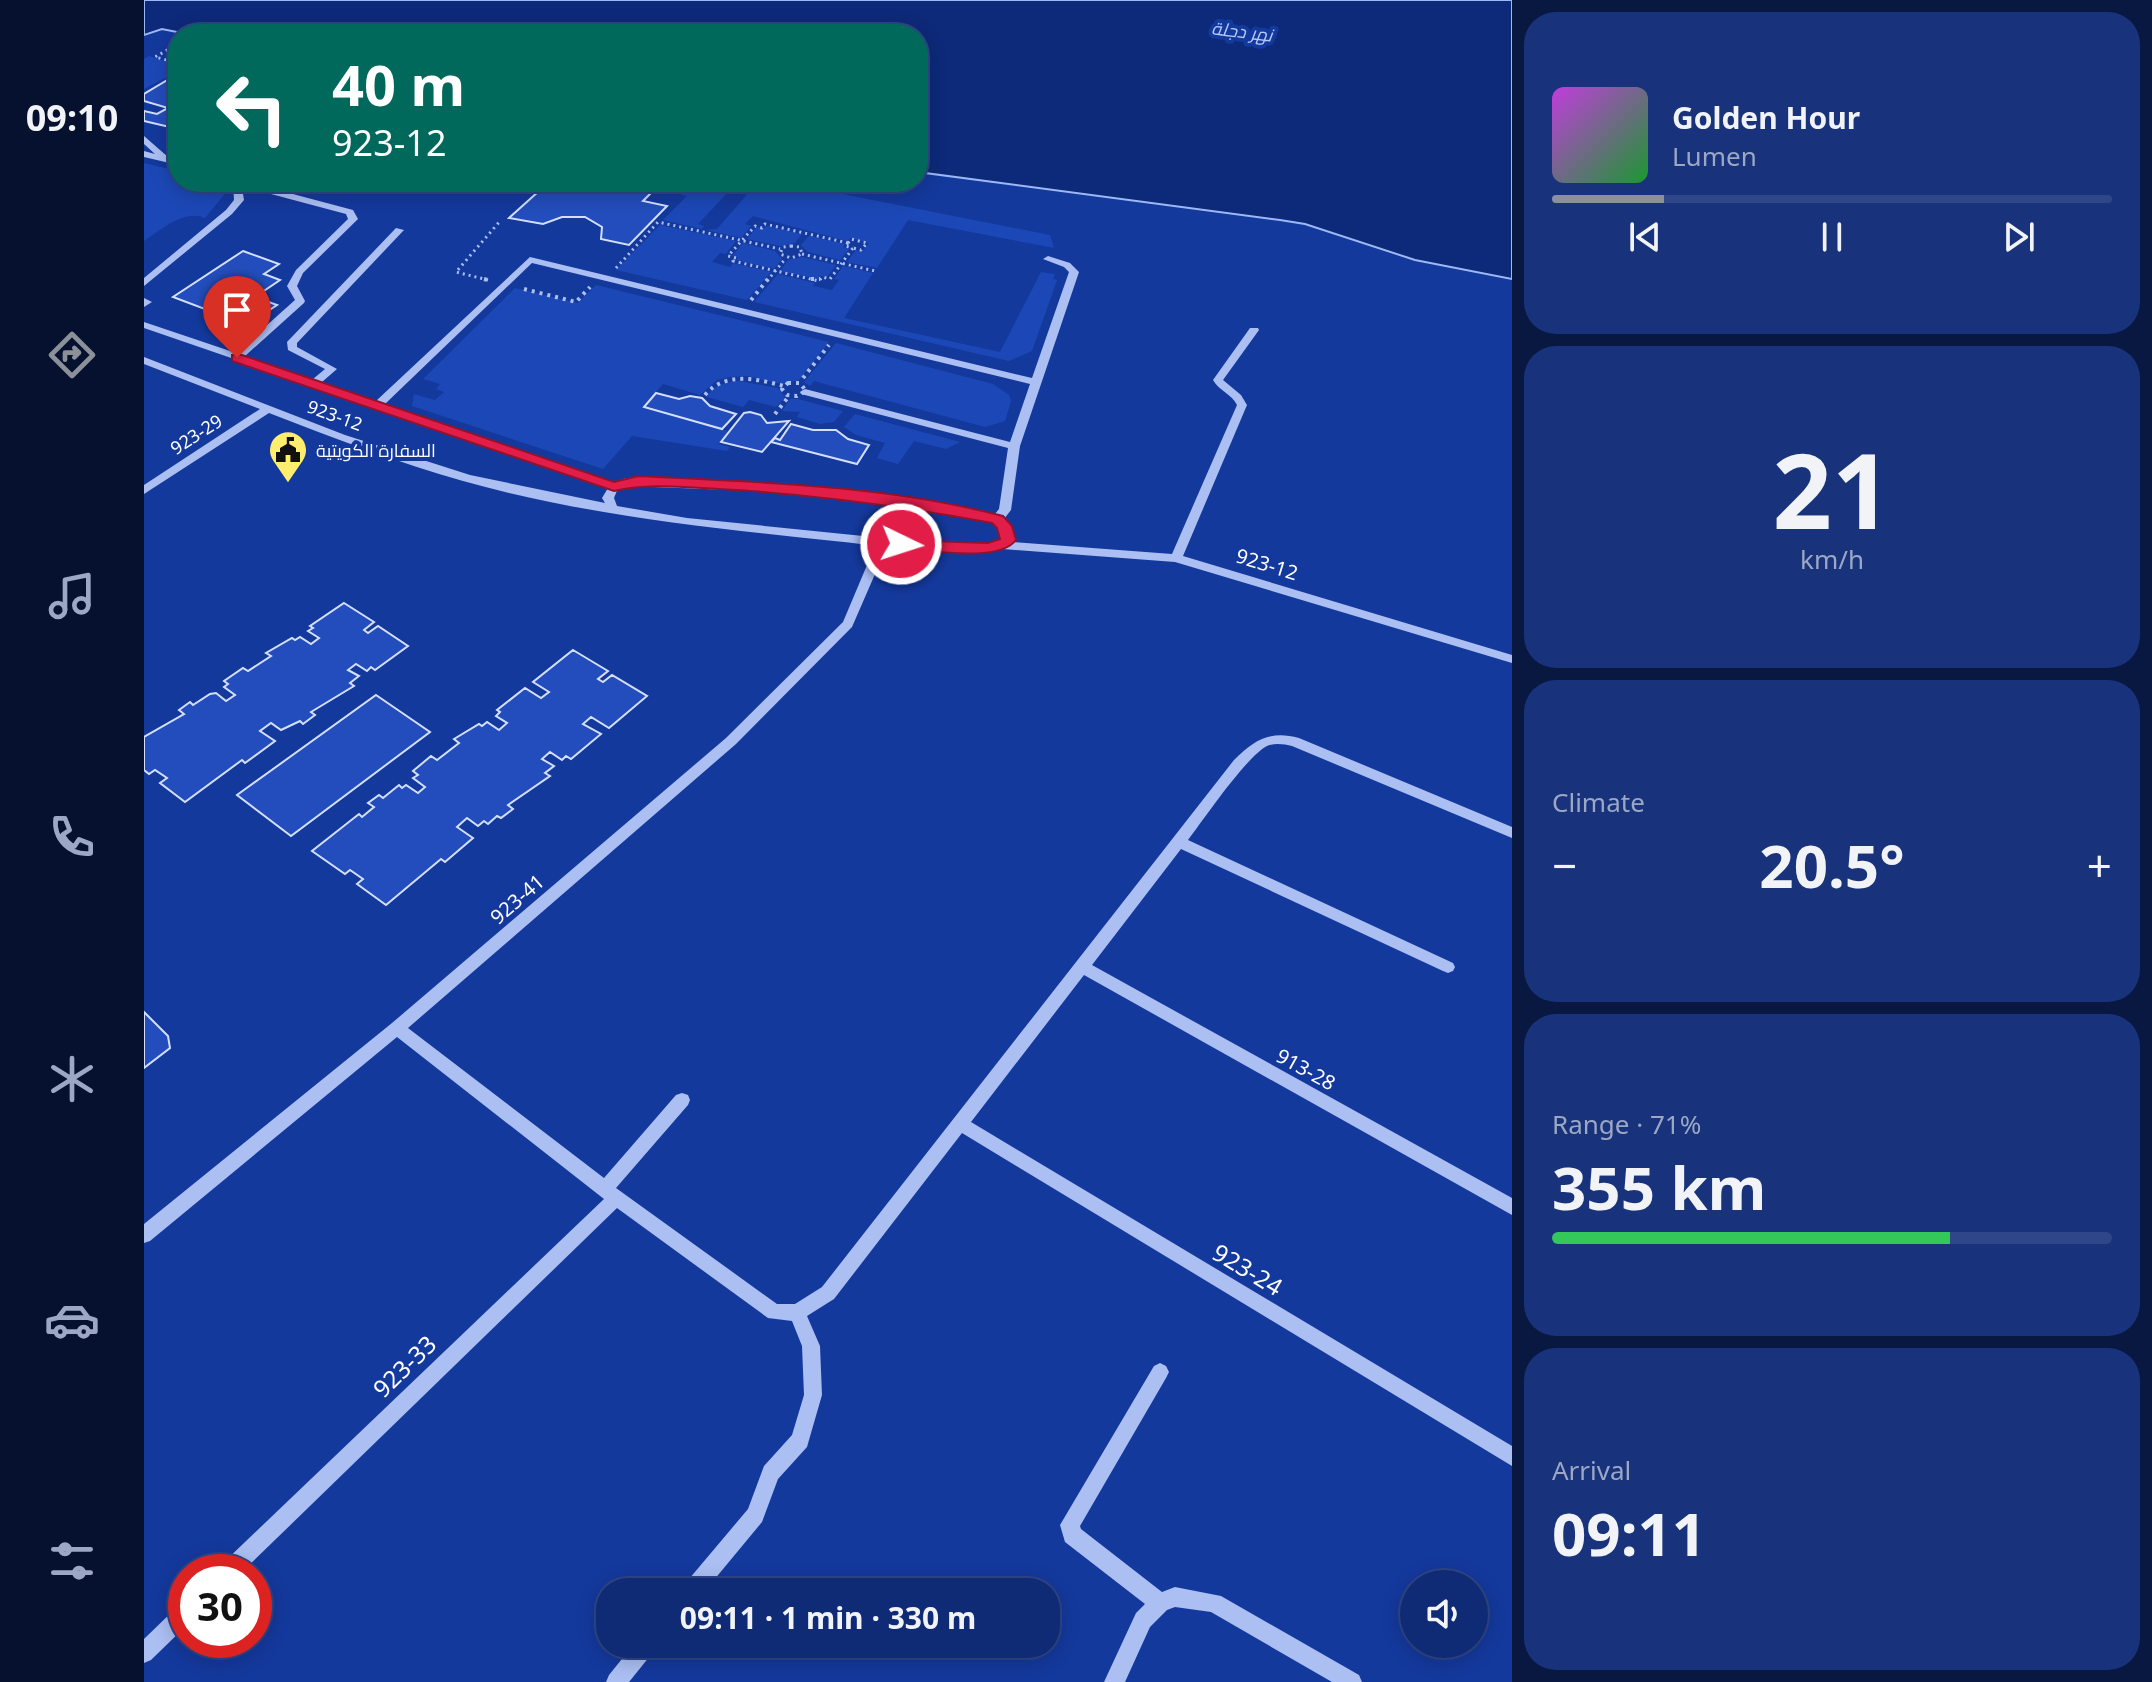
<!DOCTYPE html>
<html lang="en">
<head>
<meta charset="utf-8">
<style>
	:root { --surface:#0f2b76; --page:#18337b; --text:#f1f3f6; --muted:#9ba7c5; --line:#2f4788; --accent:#8c9099 }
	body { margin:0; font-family:"Noto Sans",Cairo,sans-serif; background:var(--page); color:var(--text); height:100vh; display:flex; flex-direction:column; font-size:30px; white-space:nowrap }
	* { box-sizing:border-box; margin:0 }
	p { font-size:26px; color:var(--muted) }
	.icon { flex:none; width:44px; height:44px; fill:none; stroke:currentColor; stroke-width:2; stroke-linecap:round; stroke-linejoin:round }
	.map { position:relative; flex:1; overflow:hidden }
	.drawer { display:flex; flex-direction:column; gap:12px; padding:12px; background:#081841; width:640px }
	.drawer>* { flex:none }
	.top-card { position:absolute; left:24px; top:24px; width:760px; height:168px; border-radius:32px; box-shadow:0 4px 20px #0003,0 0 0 2px var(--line); background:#00695c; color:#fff; overflow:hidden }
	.buttons { position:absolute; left:1256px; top:1570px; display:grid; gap:16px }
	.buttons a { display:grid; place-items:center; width:88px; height:88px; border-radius:50%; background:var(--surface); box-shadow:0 4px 20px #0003,0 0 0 2px var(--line); font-size:40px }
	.speed { position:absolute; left:24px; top:1554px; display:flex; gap:16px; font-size:40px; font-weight:700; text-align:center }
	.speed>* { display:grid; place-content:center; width:104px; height:104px; border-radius:50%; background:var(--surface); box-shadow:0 4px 20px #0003,0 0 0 2px var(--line); line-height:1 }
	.speed .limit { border:12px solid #d22; background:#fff; color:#111 }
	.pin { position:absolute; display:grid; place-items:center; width:68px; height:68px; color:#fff; margin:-82px -34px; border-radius:50% 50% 50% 0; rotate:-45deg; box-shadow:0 0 8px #0007 }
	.pin .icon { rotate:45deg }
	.me { position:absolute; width:88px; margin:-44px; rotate:94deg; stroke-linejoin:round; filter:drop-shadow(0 0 6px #0008) }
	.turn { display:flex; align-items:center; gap:28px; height:168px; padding:0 32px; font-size:36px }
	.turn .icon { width:104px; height:104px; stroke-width:2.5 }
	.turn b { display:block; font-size:56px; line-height:68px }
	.big { font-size:60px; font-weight:700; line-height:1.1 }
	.drawer .card { flex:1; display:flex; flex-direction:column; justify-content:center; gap:12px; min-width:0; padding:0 28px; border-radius:32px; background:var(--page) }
	.drawer .dial { align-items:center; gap:0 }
	.dial b { font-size:104px; line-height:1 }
	.song { display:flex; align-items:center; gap:24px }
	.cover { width:96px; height:96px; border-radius:12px; background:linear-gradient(135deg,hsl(290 70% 55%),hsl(130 70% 35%)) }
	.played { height:8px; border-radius:4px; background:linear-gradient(90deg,var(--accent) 20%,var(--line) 20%) }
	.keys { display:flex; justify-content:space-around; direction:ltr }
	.heat { display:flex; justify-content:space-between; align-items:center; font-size:44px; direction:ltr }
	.charge { height:12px; border-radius:6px; background:linear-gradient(90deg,#34c759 71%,var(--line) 0) }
	.trip { position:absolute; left:452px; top:1578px; width:464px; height:80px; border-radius:32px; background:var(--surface); box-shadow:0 4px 20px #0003,0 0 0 2px var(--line); font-weight:700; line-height:80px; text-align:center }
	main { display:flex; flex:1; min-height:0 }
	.menu { display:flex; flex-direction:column; width:144px; justify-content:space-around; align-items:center; background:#06112f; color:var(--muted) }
	.menu .icon { width:56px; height:56px }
	.menu .active { color:var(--accent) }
	.menu b { font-size:36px; color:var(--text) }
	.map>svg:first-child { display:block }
	.green { fill:#1c48b7 }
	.water { fill:#0d2979; stroke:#9db8f6; stroke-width:2 }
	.building { fill:#234dbc; stroke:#d3dffd; stroke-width:2 }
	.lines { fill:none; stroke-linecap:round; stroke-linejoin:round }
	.path-far1 { stroke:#abbff3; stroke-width:3; stroke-dasharray:2 4; stroke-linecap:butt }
	.path { stroke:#abbff3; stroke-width:4; stroke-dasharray:3 5; stroke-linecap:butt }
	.minor { fill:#abbff3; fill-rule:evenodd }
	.route { fill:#e11d48; stroke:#92132f; stroke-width:2 }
	.labels { text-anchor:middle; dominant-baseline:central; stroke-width:8; stroke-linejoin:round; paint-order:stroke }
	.far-water-label { font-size:18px; font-style:italic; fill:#b7cbfa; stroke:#14399d }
	.far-street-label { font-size:18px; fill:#fff; stroke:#14399d }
	.far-poi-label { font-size:18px; fill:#fff; stroke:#14399d; text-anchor:start }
	.street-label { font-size:20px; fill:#fff; stroke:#14399d }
	.near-street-label { font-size:24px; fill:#fff; stroke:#14399d }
</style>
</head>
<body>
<main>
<nav class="menu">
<b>09:10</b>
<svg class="icon active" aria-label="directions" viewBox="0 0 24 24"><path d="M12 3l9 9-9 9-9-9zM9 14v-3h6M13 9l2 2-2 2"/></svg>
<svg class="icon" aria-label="music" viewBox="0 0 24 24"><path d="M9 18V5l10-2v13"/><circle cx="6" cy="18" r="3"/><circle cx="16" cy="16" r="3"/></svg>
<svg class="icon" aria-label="phone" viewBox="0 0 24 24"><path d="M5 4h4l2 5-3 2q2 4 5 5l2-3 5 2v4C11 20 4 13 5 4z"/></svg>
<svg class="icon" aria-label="climate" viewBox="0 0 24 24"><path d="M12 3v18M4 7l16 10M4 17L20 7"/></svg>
<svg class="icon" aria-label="car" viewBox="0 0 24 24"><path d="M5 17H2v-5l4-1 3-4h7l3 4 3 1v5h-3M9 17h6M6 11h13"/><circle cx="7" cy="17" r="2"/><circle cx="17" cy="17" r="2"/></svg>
<svg class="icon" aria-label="filters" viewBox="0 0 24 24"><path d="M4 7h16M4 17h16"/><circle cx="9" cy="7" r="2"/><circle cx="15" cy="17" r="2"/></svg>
</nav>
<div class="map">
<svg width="1368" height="1682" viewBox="0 0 1368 1682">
	<rect width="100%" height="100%" fill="#14399d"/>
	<g class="green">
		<path d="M5,56l29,9v6l-34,18v-30z"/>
		<path d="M0,163l34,8v11h35l11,13 -19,23c-21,-9 -44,12 -61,23z"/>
		<path d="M528,182h110l268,53 4,13 -146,-28 -31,48 -30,-6 9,-12 6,2 7,-9 -18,-5 -4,3 -94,-25 -8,8 6,2 -10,12 -35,-8 11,-1 33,-38 -18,-3 -34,36 6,2 -2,3 -39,-9 24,-24 -23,-6z"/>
		<path d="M516,225l76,16 -10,13 -6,-1 -8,9 18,5 3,-4 38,9 -24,28 -131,-30z"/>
		<path d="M622,226l36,8 -7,9 -15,3 -33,-7 10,-12 6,2z"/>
		<path d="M665,236l36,8 -2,3 6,2 -9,11 -32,-8 -7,-7z"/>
		<path d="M599,243l32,8 7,8 -8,10 -38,-9 2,-3 -6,-1z"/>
		<path d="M659,257l33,8 -9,12 -7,-1 -2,3 -38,-8 8,-11z"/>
		<path d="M699,266l30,7 -29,45 156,34 41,-80 14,2 -2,5 4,1 -25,71 -23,10 -255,-59 24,-28 37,9 -2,3 19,4 7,-10 -5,-1z"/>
		<path d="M452,285l233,57 -30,38 -17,4 -35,-8 -17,1 -13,3 -17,15 -37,-11 -19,22 84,25 -10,13 12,3 -3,4 -95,-15 -29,33 -191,-63 2,-12 21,6 9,-8 -8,-3 4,-5 -17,-5 92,-91 63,15z"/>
		<path d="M692,343l157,41 16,11 2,6 -6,20 -20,6 -171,-46 -4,5 -6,-4z"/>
		<path d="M595,381l39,7 7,9 -9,10 -27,-7 -6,7 -36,-10c8,-13 18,-14 32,-16z"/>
		<path d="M646,399h8l45,12 -9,11 -14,2 -23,-7 3,-5 -18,-1z"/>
		<path d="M711,414l105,28 -14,7 -32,-8 -16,23 -21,-6 8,-15 -29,-8 -12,-8z"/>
	</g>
	<path class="water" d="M0,0h1368v279l-97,-19 -110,-36 -25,-4 -362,-48v-138h-731l-25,-5 -18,6z"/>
	<g class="building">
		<path d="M25,79l9,2v48l-34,-8v-10l13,3 11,-6 -24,-7v-7z"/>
		<path d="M405,182h113l-19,19 24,5 -38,39 -28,-6 1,-12 -17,-10h-23l-19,7 -34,-6z"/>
		<path d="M99,251l36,13 -15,10 16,6 -25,17 22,8 -30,20 -74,-28z"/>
		<path d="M512,393l23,6 11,-3 12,2 8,8 26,8 -14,15 -78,-22z"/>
		<path d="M606,412l11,3 6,8 22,-2 -27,31 -41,-10 23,-29z"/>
		<path d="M647,424l22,6h23l12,9 21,6 -12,19 -86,-22 4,-4 5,2z"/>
		<path d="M200,603l30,19 -10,8 4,3 10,-7 30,20 -33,24 -4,-3 -4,4 -11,-7 -8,6 11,6 -9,7 4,3 -43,26 4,3 -12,9 -3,-3 -19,9 -10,-7 -11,8 15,10 -30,22 -3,-3 -57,42 -25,-19 7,-5 -12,-8 -6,4 -5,-4v-33l40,-23 -5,-4 11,-8 3,3 17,-11 6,-1 10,8 9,-6 -11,-8 4,-3 -4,-3 19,-13 5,3 23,-15 -5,-3 26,-15 3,2 5,-3 11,7 8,-6 -11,-7 5,-3 -3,-2z"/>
		<path d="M429,650l35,21 -10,8 5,3 9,-7 35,21 -38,32 -18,-11 -8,7 18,10 -30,25 -5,-3 -4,4 -12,-8 -8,7 12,7 -9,7 5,3 -42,29 5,4 -12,9 -4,-2 -9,8 -4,-3 -6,5 -11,-8 -10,9 16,11 -28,24 -4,-3 -55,46 -29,-21 6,-5 -13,-9 -5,4 -33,-23 47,-37 3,3 12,-10 -6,-4 11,-8 4,3 16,-13 3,3 4,-3 12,8 7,-6 -12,-9 5,-3 -5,-4 18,-15 6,4 22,-17 -5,-4 25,-15 3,2 5,-4 12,8 8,-7 -11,-7 4,-4 -3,-2 28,-22 16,10 8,-6 -16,-10z"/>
		<path d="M232,695l54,37 -139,104 -54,-41z"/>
		<path d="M0,1012l24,24 2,12 -26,20z"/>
	</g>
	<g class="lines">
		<g class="path-far1">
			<path d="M34,44l-23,13 23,6"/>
			<path d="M704,243l-3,3 8,2"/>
			<path d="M704,243l-83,-19 -3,4 -7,-2 -27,30 8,2 -3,3 86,20 3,-4 8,2 23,-31"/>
			<path d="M704,243l3,-4 16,4 -6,7 -8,-2"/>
			<path d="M647,246l9,1 2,7 -11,4 -11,-4 3,-7z"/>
			<path d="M658,254l73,17"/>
			<path d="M472,268l42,-46 122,27"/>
			<path d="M344,280l-32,-8 45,-52"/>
			<path d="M623,281l19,-23"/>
		</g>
		<g class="path">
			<path d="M340,279l4,1"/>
			<path d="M667,279h9"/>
			<path d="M380,289l52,13 14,-15"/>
			<path d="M607,300l17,-21"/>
			<path d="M659,378l26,-33"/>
			<path d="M644,383h12l6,8 -9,5 -10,-1 -5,-6z"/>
			<path d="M561,395c20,-24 52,-16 79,-9"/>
			<path d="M631,414l14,-18"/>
		</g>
		<g class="minor">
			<path d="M0,136l24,21 10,2v6l-34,-8v-6l11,3 -11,-10z"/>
			<path d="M89,182h8l3,18 -12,14 -88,72v-8l82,-68 8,-10z"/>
			<path d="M130,189l79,21 5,9 -55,54 -6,13 8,15 -1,2 -59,53 68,23 12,-10 -37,-19 -1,-8 109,-114 8,2 -107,113v4l40,22 -15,13 54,19 154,-144 502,121 37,-106 -5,-5 -21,-8 5,-3 22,7 9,9 -59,174 -9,64 -7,9 6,7 3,16 159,12 65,-149c-5,-11 -18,-14 -24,-25l37,-52h8l1,2 -36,50 18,15 6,10 -64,151 329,99v8l-337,-101 -172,-13c-52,10 -116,-3 -169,-8 -124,-13 -250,-26 -371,-60 -66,-19 -130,-43 -194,-68l-125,81v-9l116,-76 -116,-45v-7l201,78 125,40 135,28 -3,-5 6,-10 -464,-160v-6l92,31 59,-53 -8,-14 9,-16 52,-51 -2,-5 -75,-20v-4zM388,263l498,121 -20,58 -205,-53 -5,3 1,2 207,54 -9,61 -5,6 -114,-21 -93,-10 -161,-6 -12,4 -229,-78zM483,486l160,6 93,10 113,20 6,5 3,12 -14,5 -56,-1 -245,-25 -70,-12 -3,-8 4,-10z"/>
			<path d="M0,298l8,4 -8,5z"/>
			<path d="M732,554l6,4 -30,69 -116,117 -328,284 196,150 72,-83 6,-2 6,2 2,5 -2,5 -72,83 161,116h18l27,-17 412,-527c20,-20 36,-30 65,-22l213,89v11l-220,-92c-8,-2 -18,-3 -25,0 -21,11 -63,73 -79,94l265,123 2,4 -2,4 -5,2 -5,-2 -262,-122 -89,116 420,233v17l-428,-240 -113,147 541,324v20l-550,-333 -128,166 -27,17 13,30 2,49 -13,45 -2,7 -29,32 -16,43 -58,70h-23l3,-7 64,-76 16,-43 28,-31 12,-40 -2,-49 -10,-25 -24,-3 -151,-110 -375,364h-24l3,-7 383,-366 -207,-162 -247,204 -6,2v-19l248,-201 334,-285 117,-116 27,-64z"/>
			<path d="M1016,1363l6,3 3,6 -3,6 -86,148 1,3 81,63 13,-5 46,9 138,79 3,7h-30l-121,-70 -36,-5 -8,3 -17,17 -25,55h-21l32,-69 9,-9 -80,-62 -5,-17 94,-159z"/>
			<path d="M42,1602v24l-35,34 -7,3v-24l35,-34z"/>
			<path d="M490,1644h23l-3,7 -25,31h-23l3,-7z"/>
		</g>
	</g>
	<path class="route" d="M88,355h10l372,127 24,-6c122,6 246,9 365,40l9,10 4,14c-17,23 -87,10 -115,9l-7,-5 2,-4 92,3 12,-4 -3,-11 -5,-5c-92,-17 -180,-29 -274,-34 -36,-2 -70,-6 -104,2l-382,-130z"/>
	<defs>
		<g id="civic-pin" transform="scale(2)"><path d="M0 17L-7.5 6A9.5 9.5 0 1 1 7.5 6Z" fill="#ffed6d" stroke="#14399d"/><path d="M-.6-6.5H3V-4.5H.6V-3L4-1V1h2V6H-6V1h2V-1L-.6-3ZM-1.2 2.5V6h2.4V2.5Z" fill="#111"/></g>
	</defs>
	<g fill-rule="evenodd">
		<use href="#civic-pin" x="144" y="450"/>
	</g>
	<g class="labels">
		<g class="far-water-label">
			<text transform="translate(1098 31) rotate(7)">نهر دجلة</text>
		</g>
		<g class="far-street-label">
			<text transform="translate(191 415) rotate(20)">923-12</text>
			<text transform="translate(52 434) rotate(-33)">923-29</text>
		</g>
		<g class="far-poi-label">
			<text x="172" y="450">السفارة الكويتية</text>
		</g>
		<g class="street-label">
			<text transform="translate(1123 564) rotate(17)">923-12</text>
			<text transform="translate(373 899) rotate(-41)">923-41</text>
			<text transform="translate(1162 1069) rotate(29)">913-28</text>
		</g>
		<g class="near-street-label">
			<text transform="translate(1104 1269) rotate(31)">923-24</text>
			<text transform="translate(260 1366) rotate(-44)">923-33</text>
		</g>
	</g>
</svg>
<div class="buttons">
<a><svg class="icon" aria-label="sound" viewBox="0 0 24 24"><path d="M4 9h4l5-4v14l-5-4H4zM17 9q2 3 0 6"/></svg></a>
</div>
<div class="speed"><div class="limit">30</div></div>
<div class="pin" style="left:93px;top:358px;background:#d93025"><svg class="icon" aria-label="arrive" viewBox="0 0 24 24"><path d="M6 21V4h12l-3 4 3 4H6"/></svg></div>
<svg class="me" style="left:757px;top:544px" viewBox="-20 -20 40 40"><circle r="17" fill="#e11d48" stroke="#fff" stroke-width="3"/><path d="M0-11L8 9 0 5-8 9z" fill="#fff"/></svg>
<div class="trip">09:11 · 1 min · 330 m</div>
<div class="top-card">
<div class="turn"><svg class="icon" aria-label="left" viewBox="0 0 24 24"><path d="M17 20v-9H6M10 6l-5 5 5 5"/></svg><div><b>40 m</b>923-12</div></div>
</div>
</div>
<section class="drawer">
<div class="card">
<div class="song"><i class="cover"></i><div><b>Golden Hour</b><p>Lumen</p></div></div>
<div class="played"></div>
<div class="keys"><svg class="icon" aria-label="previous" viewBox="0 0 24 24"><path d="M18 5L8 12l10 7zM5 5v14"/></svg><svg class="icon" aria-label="pause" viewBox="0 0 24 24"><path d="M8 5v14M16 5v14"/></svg><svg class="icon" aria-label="next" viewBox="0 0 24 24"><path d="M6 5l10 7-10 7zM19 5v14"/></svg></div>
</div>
<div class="card dial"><b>21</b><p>km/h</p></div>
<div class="card"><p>Climate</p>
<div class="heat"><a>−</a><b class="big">20.5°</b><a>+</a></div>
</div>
<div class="card"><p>Range · 71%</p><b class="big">355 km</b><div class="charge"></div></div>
<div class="card"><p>Arrival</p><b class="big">09:11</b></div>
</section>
</main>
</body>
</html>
